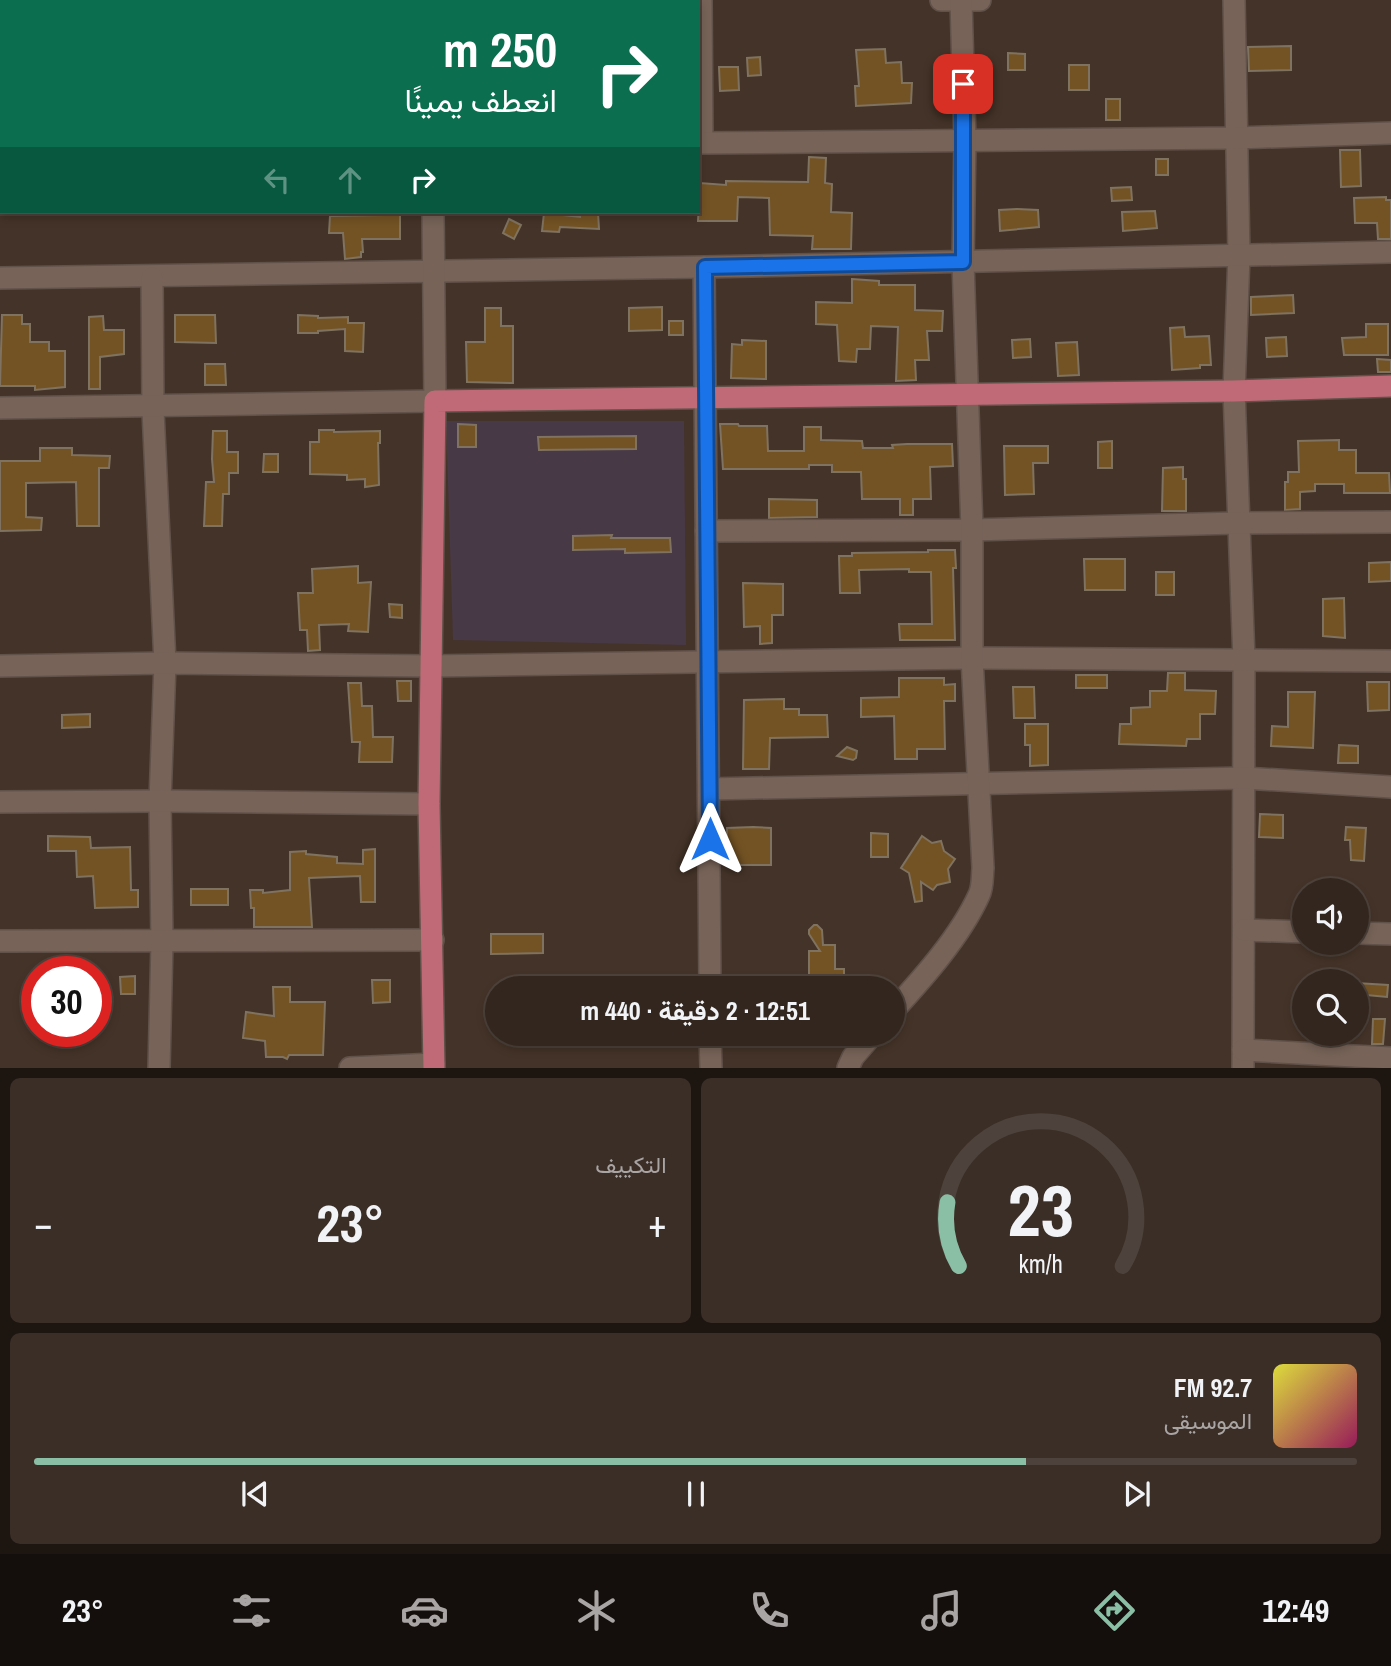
<!DOCTYPE html>
<html lang="ar">
<head>
<meta charset="utf-8">
<style>
	:root { --surface:#33261e; --page:#3b2e27; --text:#f1f3f6; --muted:#a9a5a4; --line:#4e433c; --accent:#8abfa5 }
	body { margin:0; font-family:"Archivo Narrow",Vazirmatn,sans-serif; background:var(--page); color:var(--text); direction:rtl; height:100vh; display:flex; flex-direction:column; font-size:26px; white-space:nowrap }
	* { box-sizing:border-box; margin:0 }
	p { font-size:23px; color:var(--muted) }
	.icon { flex:none; width:38px; height:38px; fill:none; stroke:currentColor; stroke-width:2; stroke-linecap:round; stroke-linejoin:round }
	.map { position:relative; height:1068px; overflow:hidden; direction:ltr }
	.sheet { display:flex; flex-direction:column; gap:10px; padding:10px; background:#1c1510; flex:1 }
	.sheet>* { flex:none }
	.hud { position:absolute; left:0px; top:0px; width:700px; height:214px; box-shadow:0 4px 10px #0003,0 0 0 2px var(--line); direction:rtl; background:#0b6e4f; color:#fff; overflow:hidden }
	.tools { position:absolute; left:1292px; top:878px; display:grid; gap:14px }
	.tools a { display:grid; place-items:center; width:77px; height:77px; border-radius:50%; background:var(--surface); box-shadow:0 4px 10px #0003,0 0 0 2px var(--line); font-size:35px }
	.speed { position:absolute; left:21px; top:956px; display:flex; gap:14px; font-size:35px; font-weight:700; text-align:center }
	.speed>* { display:grid; place-content:center; width:91px; height:91px; border-radius:50%; background:var(--surface); box-shadow:0 4px 10px #0003,0 0 0 2px var(--line); line-height:1 }
	.speed .limit { border:10px solid #d22; background:#fff; color:#111 }
	.pin { position:absolute; display:grid; place-items:center; width:60px; height:60px; color:#fff; margin:-30px; border-radius:14px; box-shadow:0 4px 10px #0006 }
	.me { position:absolute; width:77px; margin:-38px; rotate:0deg; stroke-linejoin:round; filter:drop-shadow(0 0 5px #0008) }
	.turn { display:flex; align-items:center; gap:24px; height:147px; padding:0 28px; font-size:32px }
	.turn .icon { width:91px; height:91px; stroke-width:2.5 }
	.turn b { display:block; font-size:49px; line-height:60px }
	.lanes { display:flex; align-items:center; height:66px; padding:0 28px; background:#0003; justify-content:center; gap:35px; direction:ltr }
	.lanes .off { opacity:.35 }
	.big { font-size:52px; font-weight:700; line-height:1.1 }
	.sheet .widget { flex:1; display:flex; flex-direction:column; justify-content:center; gap:10px; min-width:0; padding:0 24px; border-radius:10px; background:var(--page) }
	.sheet .dial { align-items:center; gap:0 }
	.dial svg { height:182px; overflow:visible; fill:none; stroke:var(--line); stroke-width:7; stroke-linecap:round; text-anchor:middle }
	.dial text { fill:var(--text); stroke:none }
	.song { display:flex; align-items:center; gap:21px }
	.cover { width:84px; height:84px; border-radius:10px; background:linear-gradient(135deg,hsl(60 70% 55%),hsl(330 70% 35%)) }
	.played { height:7px; border-radius:4px; background:linear-gradient(90deg,var(--accent) 75%,var(--line) 75%) }
	.keys { display:flex; justify-content:space-around; direction:ltr }
	.heat { display:flex; justify-content:space-between; align-items:center; font-size:38px; direction:ltr }
	.sheet .tiles { flex:1; display:grid; gap:10px; grid-template-columns:1fr 1fr }
	.widget:last-child { grid-column:span 2 }
	.trip { position:absolute; left:485px; top:976px; width:420px; height:70px; border-radius:35px; background:var(--surface); box-shadow:0 4px 10px #0003,0 0 0 2px var(--line); font-weight:700; line-height:70px; text-align:center; direction:rtl }
	.tab-bar { display:flex; height:112px; justify-content:space-around; align-items:center; background:#140f0c; color:var(--muted) }
	.tab-bar .icon { width:49px; height:49px }
	.tab-bar .selected { color:var(--accent) }
	.tab-bar b { font-size:32px; color:var(--text) }
	.map>svg:first-child { display:block }
	.education { fill:#483946 }
	.lines { fill:none; stroke-linecap:round; stroke-linejoin:round }
	.stream { stroke:#0085bc; stroke-width:4.5 }
	.building { fill:#735324; stroke:#7f7260; stroke-width:2 }
	.minor-casing { stroke:#605149; stroke-width:24 }
	.major-casing { stroke:#605149; stroke-width:24 }
	.minor { stroke:#776358; stroke-width:21 }
	.major { stroke:#c06a77; stroke-width:21 }
	.route-casing { stroke:#114b97; stroke-width:18 }
	.route { stroke:#1a73e8; stroke-width:12 }
</style>
</head>
<body>
<div class="map">
<svg width="1391" height="1068" viewBox="0 0 1391 1068">
	<rect width="100%" height="100%" fill="#443328"/>
	<path class="education" d="M446,421h238l2,224 -233,-5z"/>
	<g class="lines">
		<g class="stream">
			<path d="M78,2l1,-2"/>
			<path d="M0,208l2,-3"/>
		</g>
	</g>
	<g class="building">
		<path d="M1291,46v24l-42,1 -1,-24z"/>
		<path d="M885,49l1,14 15,-1 1,21h10l-1,20 -55,3 -1,-20h4l-3,-36z"/>
		<path d="M1008,53l17,1v16h-17z"/>
		<path d="M760,57l1,18 -13,1 -1,-18z"/>
		<rect x="1069" y="65" width="20" height="25"/>
		<path d="M719,67h19l1,23 -19,1z"/>
		<rect x="1106" y="99" width="14" height="21"/>
		<path d="M1340,150h20l1,36 -20,1z"/>
		<path d="M809,157l17,1 -1,25 7,1 -1,28 21,1 -1,36h-39l1,-13 -43,-1 -1,-37 -31,-1 -1,24h-39l2,-38 26,2v-4l82,1z"/>
		<rect x="1156" y="159" width="12" height="16"/>
		<path d="M1131,187l1,13 -20,1 -1,-13z"/>
		<path d="M1386,197v3h5v39h-13l-1,-16h-22l-1,-25z"/>
		<path d="M1017,209l21,1 1,17 -39,4 -1,-21z"/>
		<path d="M1155,211l2,17 -34,3 -1,-19z"/>
		<path d="M580,212l18,1 1,16 -39,-2 -1,5 -17,-1 2,-18 36,4z"/>
		<path d="M386,215h14v24h-38l1,13h-2v5l-16,2 -2,-26h-14l1,-17z"/>
		<path d="M509,219l12,6 -7,14 -11,-6z"/>
		<path d="M852,279l27,2v4h36v25l28,1 -1,20h-15l2,29h-14l1,20 -20,1 2,-54 -27,-1 -1,23h-13l-1,13 -17,-1 -2,-36 -21,-1v-22l36,1z"/>
		<path d="M1293,295l1,18 -43,2v-18z"/>
		<path d="M662,307v23l-33,1v-23z"/>
		<path d="M485,308h16v18h12v57l-46,-1 -1,-40h19z"/>
		<path d="M2,315h20v9h8v18h19v9h16v36l-30,3v-4h-35z"/>
		<path d="M175,315h40l1,28 -41,-1z"/>
		<path d="M298,315l20,1v2l30,-1v6h16l-1,29 -18,-1v-22l-27,2v2h-20z"/>
		<path d="M103,316l1,14h20v24l-24,3v32h-11v-72z"/>
		<rect x="669" y="321" width="14" height="14"/>
		<path d="M1366,324h22v31h-44l-2,-17 24,-1z"/>
		<path d="M1184,327l1,10 24,-1 2,29h-11v3l-28,2 -2,-42z"/>
		<path d="M1286,337l1,19 -20,1 -1,-19z"/>
		<path d="M1030,339l1,18 -18,1 -1,-18z"/>
		<path d="M742,340l24,1v38l-35,-1 1,-34 10,1z"/>
		<path d="M1077,342l2,33 -21,1 -2,-33z"/>
		<path d="M1377,359l14,1v12h-13z"/>
		<path d="M205,364h20l1,21h-21z"/>
		<path d="M458,424l18,1v22h-18z"/>
		<path d="M720,424h18l1,2h28l1,25h36v-24h17v13l41,1 1,7h30l-1,-3 15,-1h45l1,22 -23,1 1,32h-18v16h-13v-16h-38l-1,-27h-29v-7h-23v4h-86z"/>
		<path d="M319,430h15v2l46,-1v12h-2l1,42 -14,2v-8l-18,1v-5l-37,-1v-32h9z"/>
		<path d="M213,431h14v21h11v21h-9v21h-6l-1,32h-18l2,-44h8l-2,-23z"/>
		<path d="M636,436v13l-97,1 -1,-13z"/>
		<path d="M1339,440v10h17v23h33l1,20h-46v-9h-29v7l-15,1v17l-15,1v-28h3v-10h11l-1,-31z"/>
		<path d="M1112,441v27h-14v-26z"/>
		<path d="M1004,446h44v17h-15l1,31 -29,1z"/>
		<path d="M40,448h32v7l38,1 -1,12h-10v58h-22l-1,-44 -50,1v34l16,1 -1,12 -41,1v-70h40z"/>
		<path d="M264,454h14v18h-15z"/>
		<path d="M1183,467v12h3v32h-24l1,-43z"/>
		<path d="M769,499l48,1v17l-48,1z"/>
		<path d="M612,535l-1,3h59l1,14 -46,1v-4l-52,1v-14z"/>
		<path d="M928,550h27l1,18h-3l2,72h-55l-1,-16h33l-1,-52h-22v-3l-50,1 1,23h-20l-1,-37h13v-3l76,-1z"/>
		<path d="M1084,559h41v31h-40z"/>
		<path d="M1391,562v19l-22,1v-19z"/>
		<path d="M358,566v17l13,-1 -3,50 -20,-1 1,-7 -30,1 1,25 -12,1 -1,-21h-7l-2,-37h15l-1,-24z"/>
		<rect x="1156" y="572" width="18" height="23"/>
		<path d="M743,583l40,1v31h-11v28l-12,1v-18l-16,1z"/>
		<path d="M1344,598l1,40 -22,-2v-37z"/>
		<path d="M389,604l13,1v13l-12,-1z"/>
		<path d="M1168,673h17v17l31,1 -1,23h-15v25h-13l-1,7 -67,-2 1,-20h11v-16l19,-1v-16h17z"/>
		<rect x="1076" y="675" width="31" height="13"/>
		<path d="M899,678h45v7l11,-1v17h-11l1,48h-28v10h-22l-1,-43 -33,1v-19l38,-1z"/>
		<path d="M397,681h14v20h-13z"/>
		<path d="M1367,682h22v28l-21,1z"/>
		<path d="M348,683h13l1,23h10l1,31h20l-1,25h-33l1,-20h-8z"/>
		<path d="M1013,687h21l1,31h-21z"/>
		<path d="M1288,692h27l-2,56 -42,-2 1,-20 16,1z"/>
		<path d="M784,699v10h15v6h28l1,22 -58,1 -1,31h-26l1,-69z"/>
		<path d="M90,714v13l-28,1v-13z"/>
		<path d="M1025,724h23v41l-18,1v-21h-5z"/>
		<path d="M1339,745l19,1v17h-20z"/>
		<path d="M847,747l10,4 -1,7 -3,2 -16,-4z"/>
		<path d="M1260,814l23,1v23l-24,-1z"/>
		<path d="M753,827l18,1v37h-44v-37z"/>
		<path d="M1346,827l20,1 -2,33 -13,-1 -1,-20h-5z"/>
		<path d="M871,833l17,1v23h-17z"/>
		<path d="M48,836l42,1 1,11 39,-1 1,43h7v17l-43,1 -2,-32 -16,1 -1,-26h-28z"/>
		<path d="M922,836l10,7 9,-2 3,10 11,8 -7,10 2,13 -13,3 -4,5 -12,-8 1,19 -7,1 -6,-29 -8,-5z"/>
		<path d="M375,849v53h-14l-1,-26 -51,2 3,49h-58v-19h-3l-1,-18h13v3l27,-3v-38l16,-1v3l31,3v6l26,1v-14z"/>
		<rect x="191" y="889" width="37" height="16"/>
		<path d="M814,925h3l5,5 1,15h12v24h9v20h-35v-38h11l-11,-17v-4z"/>
		<path d="M491,934h52v19l-52,1z"/>
		<path d="M135,976v18h-14l-1,-17z"/>
		<path d="M372,980h18v22l-17,1z"/>
		<path d="M1356,983l32,2 -1,12 -31,-3z"/>
		<path d="M273,987h17v15h35l-2,53h-34l-2,4 -4,-2h-17l-1,-16 -22,-3 3,-26 28,4z"/>
		<path d="M1373,1019h12l-2,25h-11z"/>
	</g>
	<g class="lines">
		<g class="minor-casing">
			<g id="minor">
				<path d="M426,0v2"/>
				<path d="M701,0l1,142"/>
				<path d="M941,0h39"/>
				<path d="M1234,0l5,255 -5,136 10,269 -1,408"/>
				<path d="M500,2l61,-2"/>
				<path d="M0,12h2"/>
				<path d="M698,143l538,-5 155,-5"/>
				<path d="M0,156h2"/>
				<path d="M704,267l6,722"/>
				<path d="M0,278l704,-11 687,-15"/>
				<path d="M152,278l1,133 12,252 -5,138 2,141 -3,126"/>
				<path d="M0,408l435,-7 -2,-189"/>
				<path d="M706,531l266,-1 265,-7 154,-1"/>
				<path d="M0,666l165,-3 266,3 541,-8 419,3"/>
				<path d="M709,789l535,-11 147,9"/>
				<path d="M0,802l160,-1 269,3"/>
				<path d="M1244,930l60,2"/>
				<path d="M1356,933l35,1"/>
				<path d="M0,941l433,-1"/>
				<path d="M892,1012c31,-34 68,-75 87,-117 4,-8 3,-18 4,-27l-11,-210v-128l-9,-268 2,-122 -4,-140"/>
				<path d="M710,1034l1,34"/>
				<path d="M1243,1050l148,8"/>
				<path d="M350,1068l84,-4"/>
				<path d="M848,1068l5,-11 20,-23"/>
			</g>
		</g>
		<g class="major-casing">
			<path id="major" d="M434,1068l-5,-264 6,-403 799,-10 157,-5"/>
		</g>
		<use href="#minor" class="minor"/>
		<use href="#major" class="major"/>
	</g>
	<g class="lines">
		<g class="route-casing">
			<path id="route" d="M710,839l-5,-572 258,-5v-178"/>
		</g>
		<use href="#route" class="route"/>
	</g>
</svg>
<div class="tools">
<a><svg class="icon" aria-label="sound" viewBox="0 0 24 24"><path d="M4 9h4l5-4v14l-5-4H4zM17 9q2 3 0 6"/></svg></a>
<a><svg class="icon" aria-label="search" viewBox="0 0 24 24"><circle cx="10" cy="10" r="6"/><path d="M15 15l6 6"/></svg></a>
</div>
<div class="speed"><div class="limit">30</div></div>
<div class="pin" style="left:963px;top:84px;background:#d93025"><svg class="icon" aria-label="arrive" viewBox="0 0 24 24"><path d="M6 21V4h12l-3 4 3 4H6"/></svg></div>
<svg class="me" style="left:710px;top:839px" viewBox="-20 -20 40 40"><path d="M0-17L14 15 0 8-14 15z" fill="#1a73e8" stroke="#fff" stroke-width="4"/></svg>
<div class="trip">12:51 · 2 دقيقة · 440 m</div>
<div class="hud">
<div class="turn"><svg class="icon" aria-label="right" viewBox="0 0 24 24"><path d="M7 20v-9h11M14 6l5 5-5 5"/></svg><div><b>250 m</b>انعطف يمينًا</div></div>
<div class="lanes"><svg class="icon off" aria-label="left" viewBox="0 0 24 24"><path d="M17 20v-9H6M10 6l-5 5 5 5"/></svg><svg class="icon off" aria-label="ahead" viewBox="0 0 24 24"><path d="M12 20V5M6 11l6-6 6 6"/></svg><svg class="icon" aria-label="right" viewBox="0 0 24 24"><path d="M7 20v-9h11M14 6l5 5-5 5"/></svg></div>
</div>
</div>
<section class="sheet">
<div class="tiles">
<div class="widget dial"><svg viewBox="0 0 100 80">
<path d="M14 69A42 42 0 1 1 86 69"/>
<path d="M14 69A42 42 0 0 1 9 41" stroke="#8abfa5"/>
<text x="50" y="56" font-size="32" font-weight="700">23</text>
<text x="50" y="72" font-size="11">km/h</text>
</svg></div>
<div class="widget"><p>التكييف</p>
<div class="heat"><a>−</a><b class="big">23°</b><a>+</a></div>
</div>
<div class="widget">
<div class="song"><i class="cover"></i><div><b>92.7 FM</b><p>الموسيقى</p></div></div>
<div class="played"></div>
<div class="keys"><svg class="icon" aria-label="previous" viewBox="0 0 24 24"><path d="M18 5L8 12l10 7zM5 5v14"/></svg><svg class="icon" aria-label="pause" viewBox="0 0 24 24"><path d="M8 5v14M16 5v14"/></svg><svg class="icon" aria-label="next" viewBox="0 0 24 24"><path d="M6 5l10 7-10 7zM19 5v14"/></svg></div>
</div>
</div>
</section>
<nav class="tab-bar">
<b>12:49</b>
<svg class="icon selected" aria-label="directions" viewBox="0 0 24 24"><path d="M12 3l9 9-9 9-9-9zM9 14v-3h6M13 9l2 2-2 2"/></svg>
<svg class="icon" aria-label="music" viewBox="0 0 24 24"><path d="M9 18V5l10-2v13"/><circle cx="6" cy="18" r="3"/><circle cx="16" cy="16" r="3"/></svg>
<svg class="icon" aria-label="phone" viewBox="0 0 24 24"><path d="M5 4h4l2 5-3 2q2 4 5 5l2-3 5 2v4C11 20 4 13 5 4z"/></svg>
<svg class="icon" aria-label="climate" viewBox="0 0 24 24"><path d="M12 3v18M4 7l16 10M4 17L20 7"/></svg>
<svg class="icon" aria-label="car" viewBox="0 0 24 24"><path d="M5 17H2v-5l4-1 3-4h7l3 4 3 1v5h-3M9 17h6M6 11h13"/><circle cx="7" cy="17" r="2"/><circle cx="17" cy="17" r="2"/></svg>
<svg class="icon" aria-label="filters" viewBox="0 0 24 24"><path d="M4 7h16M4 17h16"/><circle cx="9" cy="7" r="2"/><circle cx="15" cy="17" r="2"/></svg>
<b>23°</b>
</nav>
</body>
</html>
